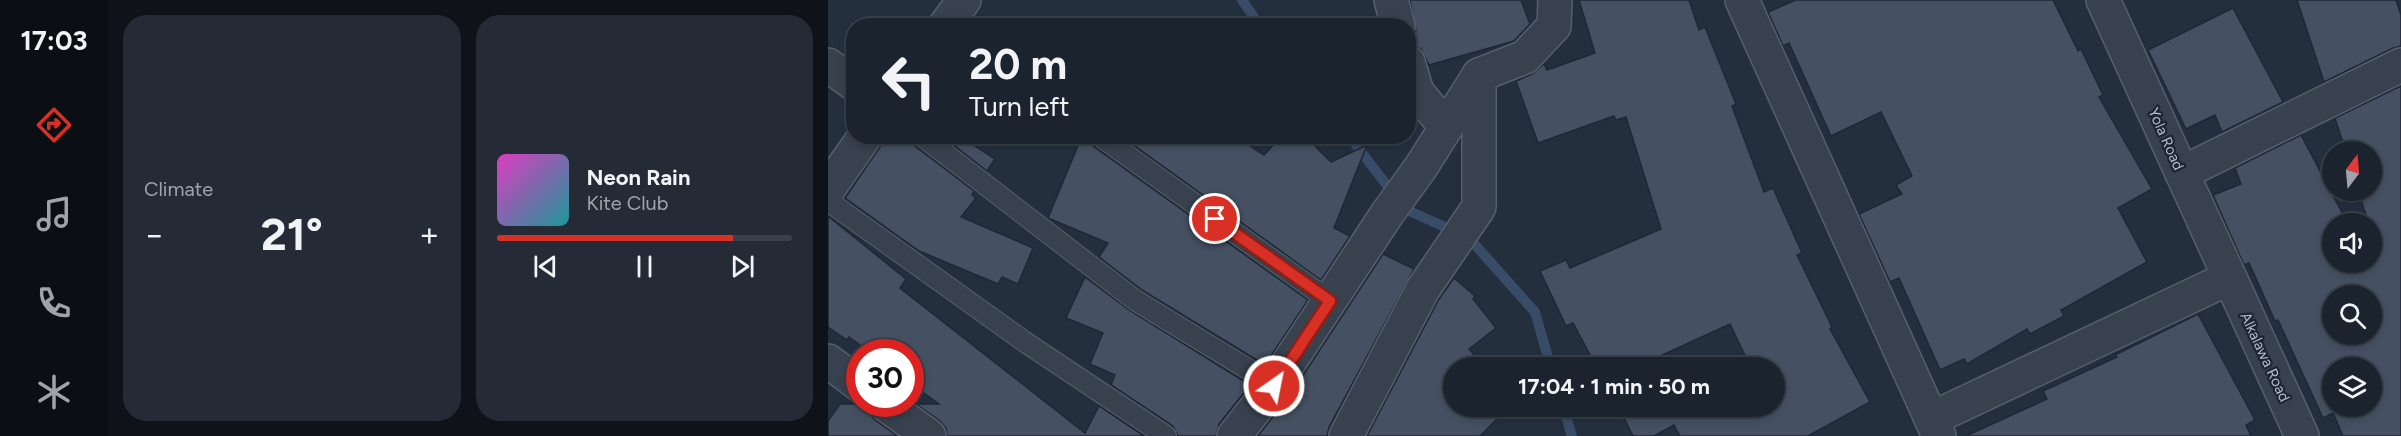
<!DOCTYPE html>
<html lang="en">
<head>
<meta charset="utf-8">
<style>
	:root { --surface:#1b232e; --page:#242b36; --text:#f1f3f6; --muted:#a0a4aa; --line:#39404a; --accent:#d93025 }
	body { margin:0; font-family:Figtree,sans-serif; background:var(--page); color:var(--text); height:100vh; display:flex; flex-direction:column; font-size:22px; white-space:nowrap }
	* { box-sizing:border-box; margin:0 }
	p { font-size:20px; color:var(--muted) }
	.icon { flex:none; width:33px; height:33px; fill:none; stroke:currentColor; stroke-width:2; stroke-linecap:round; stroke-linejoin:round }
	.map { position:relative; flex:1; overflow:hidden }
	.sheet { display:flex; flex-direction:column; gap:15px; padding:15px; background:#0f1319; width:720px }
	.sheet>* { flex:none }
	.banner { position:absolute; left:18px; top:18px; width:570px; height:126px; border-radius:24px; box-shadow:0 3px 9px #0003,0 0 0 2px var(--line); background:#1b232e; color:var(--text); overflow:hidden }
	.needle { width:39px; rotate:16deg }
	.controls { position:absolute; left:1494px; top:141px; display:grid; gap:12px }
	.controls a { display:grid; place-items:center; width:60px; height:60px; border-radius:50%; background:var(--surface); box-shadow:0 3px 9px #0003,0 0 0 2px var(--line); font-size:30px }
	.speed { position:absolute; left:18px; top:339px; display:flex; gap:12px; font-size:30px; font-weight:700; text-align:center }
	.speed>* { display:grid; place-content:center; width:78px; height:78px; border-radius:50%; background:var(--surface); box-shadow:0 3px 9px #0003,0 0 0 2px var(--line); line-height:1 }
	.speed .limit { border:9px solid #d22; background:#fff; color:#111 }
	.pin { position:absolute; display:grid; place-items:center; width:51px; height:51px; color:#fff; margin:-26px; border:3px solid #fff; border-radius:50%; box-shadow:0 2px 6px #0007 }
	.me { position:absolute; width:66px; margin:-33px; rotate:33deg; stroke-linejoin:round; filter:drop-shadow(0 0 4px #0008) }
	.turn { display:flex; align-items:center; gap:21px; height:126px; padding:0 24px; font-size:27px }
	.turn .icon { width:78px; height:78px; stroke-width:2.5 }
	.turn b { display:block; font-size:42px; line-height:51px }
	.big { font-size:45px; font-weight:700; line-height:1.1 }
	.sheet .widget { flex:1; display:flex; flex-direction:column; justify-content:center; gap:9px; min-width:0; padding:0 21px; border-radius:24px; background:var(--page) }
	.song { display:flex; align-items:center; gap:18px }
	.cover { width:72px; height:72px; border-radius:9px; background:linear-gradient(135deg,hsl(310 70% 55%),hsl(180 70% 35%)) }
	.played { height:6px; border-radius:3px; background:linear-gradient(90deg,var(--accent) 80%,var(--line) 80%) }
	.keys { display:flex; justify-content:space-around; direction:ltr }
	.heat { display:flex; justify-content:space-between; align-items:center; font-size:33px; direction:ltr }
	.sheet .tiles { flex:1; display:grid; gap:15px; grid-template-columns:repeat(2,1fr) }
	.trip { position:absolute; left:615px; top:357px; width:342px; height:60px; border-radius:30px; background:var(--surface); box-shadow:0 3px 9px #0003,0 0 0 2px var(--line); font-weight:700; line-height:60px; text-align:center }
	main { display:flex; flex:1; min-height:0 }
	.menu { display:flex; flex-direction:column; width:108px; justify-content:space-around; align-items:center; background:#0b0e12; color:var(--muted) }
	.menu .icon { width:42px; height:42px }
	.menu .active { color:var(--accent) }
	.menu b { font-size:27px; color:var(--text) }
	.map>svg:first-child { display:block }
	.lines { fill:none; stroke-linecap:round; stroke-linejoin:round }
	.stream { stroke:#394c67; stroke-width:10 }
	.building { fill:#455162; stroke:#1f2835; stroke-width:1.5; fill-rule:evenodd }
	.service-casing { stroke:#565f6c; stroke-width:22 }
	.minor-casing { stroke:#565f6c; stroke-width:36 }
	.service { stroke:#38414e; stroke-width:20 }
	.minor { stroke:#38414e; stroke-width:33 }
	.route-casing { stroke:#8d1f18; stroke-width:15 }
	.route { stroke:#d93025; stroke-width:10 }
	.labels { text-anchor:middle; dominant-baseline:central; stroke-width:4.5; stroke-linejoin:round; paint-order:stroke }
	.street-label { font-size:15px; fill:#b4bcc9; stroke:#1d2633 }
</style>
</head>
<body>
<main>
<nav class="menu">
<b>17:03</b>
<svg class="icon active" aria-label="directions" viewBox="0 0 24 24"><path d="M12 3l9 9-9 9-9-9zM9 14v-3h6M13 9l2 2-2 2"/></svg>
<svg class="icon" aria-label="music" viewBox="0 0 24 24"><path d="M9 18V5l10-2v13"/><circle cx="6" cy="18" r="3"/><circle cx="16" cy="16" r="3"/></svg>
<svg class="icon" aria-label="phone" viewBox="0 0 24 24"><path d="M5 4h4l2 5-3 2q2 4 5 5l2-3 5 2v4C11 20 4 13 5 4z"/></svg>
<svg class="icon" aria-label="climate" viewBox="0 0 24 24"><path d="M12 3v18M4 7l16 10M4 17L20 7"/></svg>
</nav>
<section class="sheet">
<div class="tiles">
<div class="widget"><p>Climate</p>
<div class="heat"><a>−</a><b class="big">21°</b><a>+</a></div>
</div>
<div class="widget">
<div class="song"><i class="cover"></i><div><b>Neon Rain</b><p>Kite Club</p></div></div>
<div class="played"></div>
<div class="keys"><svg class="icon" aria-label="previous" viewBox="0 0 24 24"><path d="M18 5L8 12l10 7zM5 5v14"/></svg><svg class="icon" aria-label="pause" viewBox="0 0 24 24"><path d="M8 5v14M16 5v14"/></svg><svg class="icon" aria-label="next" viewBox="0 0 24 24"><path d="M6 5l10 7-10 7zM19 5v14"/></svg></div>
</div>
</div>
</section>
<div class="map">
<svg width="1573" height="436" viewBox="0 0 1573 436">
	<rect width="100%" height="100%" fill="#242f3e"/>
	<g class="lines">
		<g class="stream">
			<path d="M414,0l18,26"/>
			<path d="M521,136l56,73 64,29 66,74 16,56"/>
			<path d="M735,406l9,30"/>
		</g>
	</g>
	<g class="building">
		<path d="M582,0h111l9,24 -16,17 -85,24 -8,-16 -13,-5 8,-14z"/>
		<path d="M751,0h110l10,30 6,-3 31,77 -4,2 32,86 9,-4 29,65 -5,2 35,72 -2,2 40,73 -62,34h-128l-6,-11 -20,11h-21l-15,-30h156v-38h-23l-21,-44 -96,44h-37l-24,-45 -7,3 -26,-55 26,-11 4,8 91,-39 -35,-112 -10,3 -2,-4 -76,27 -22,-62 16,-7 12,-10 3,6 48,-17z"/>
		<path d="M968,0h257l25,51 3,-2 22,46 -4,2 53,92 -34,19 29,54 -86,48 3,6 -34,18 -3,-5 -60,35 -3,-5 -24,11 -41,-92 -9,4 -31,-68 43,-20 -6,-9 16,-9 -31,-64 -50,24 -42,-93 -6,3 -15,-34z"/>
		<path d="M1469,0h99l5,15v31l-8,2 -69,34z"/>
		<path d="M1405,8l50,94 -61,30 -7,-17 -29,14 -38,-79z"/>
		<path d="M1573,86v350h-58l-10,-23 -10,5 -45,-98 -3,1 -26,-58 -5,2 -31,-70 28,-11 -6,-16 66,-33 47,89h-16v38h40v-38h-17l12,-6 -9,-28h14v-38h-26l-11,-34zM1504,296h40v38h-40zM1504,368h40v38h-40z"/>
		<path d="M57,136h25l5,10 59,45 -2,4 4,3 -15,19 72,31 -15,36 -16,-7 -4,7 -79,-33 -74,-53 35,-51z"/>
		<path d="M114,136h18l35,23 -8,12z"/>
		<path d="M254,136h6l5,10 215,154 -43,65 -123,-75 -43,-33 9,-14 -60,-25z"/>
		<path d="M293,136h114l29,19 18,-19h23l26,26 36,-17 -33,83 16,8 -29,44z"/>
		<path d="M0,216l78,63 -6,9 185,145 14,-27 45,30h-197l-1,-8 -6,-7 -24,-17h23l-29,-21v-31h-40l-21,-15 -2,3 -19,-13z"/>
		<path d="M555,254l31,15 -85,158 -2,9h-69l32,-41z"/>
		<path d="M257,277l44,33 121,75 -31,39 -3,12h-38l-5,-10 -62,-41 4,-10 -25,-11 13,-31 -37,-15z"/>
		<path d="M626,278l21,18 -2,3 23,29 -27,21 18,19h-33v38l55,1 -29,29h-113l72,-137z"/>
		<path d="M1370,314l57,106 -9,5 5,11h-285l81,-37 -4,-8 74,-34 -2,-2z"/>
		<path d="M12,404h27l1,8 6,7 23,17h-69v-15z"/>
	</g>
	<g class="lines">
		<g class="service-casing">
			<g id="service">
				<path d="M94,136l213,164 139,85"/>
				<path d="M272,136l230,165"/>
				<path d="M0,201l197,141 141,94"/>
			</g>
		</g>
		<g class="minor-casing">
			<g id="minor">
				<path d="M563,0l7,26"/>
				<path d="M914,0l197,436"/>
				<path d="M1275,0l199,436"/>
				<path d="M117,26l19,-26"/>
				<path d="M580,62l9,30 29,35"/>
				<path d="M0,65l26,19"/>
				<path d="M1354,173l219,-108"/>
				<path d="M0,189l37,-53"/>
				<path d="M0,361l32,24"/>
				<path d="M57,404l44,32"/>
				<path d="M1103,419l298,-141"/>
				<path d="M406,436l40,-51 113,-171 34,-47 58,-92 46,-18 29,-31 1,-26"/>
				<path d="M518,436l77,-147 56,-82v-132"/>
			</g>
		</g>
		<use href="#service" class="service"/>
		<use href="#minor" class="minor"/>
	</g>
	<g class="lines">
		<g class="route-casing">
			<path id="route" d="M387,219l115,82 -56,85"/>
		</g>
		<use href="#route" class="route"/>
	</g>
	<g class="labels">
		<g class="street-label">
			<text transform="translate(1338 139) rotate(66)">Yola Road</text>
			<text transform="translate(1437 357) rotate(65)">Alkalawa Road</text>
		</g>
	</g>
</svg>
<div class="controls">
<a><svg class="needle" viewBox="-14 -14 28 28"><path d="M0-13l5 13h-10z" fill="#e53935"/><path d="M0 13l5-13h-10z" fill="#a0a4aa"/></svg></a>
<a><svg class="icon" aria-label="sound" viewBox="0 0 24 24"><path d="M4 9h4l5-4v14l-5-4H4zM17 9q2 3 0 6"/></svg></a>
<a><svg class="icon" aria-label="search" viewBox="0 0 24 24"><circle cx="10" cy="10" r="6"/><path d="M15 15l6 6"/></svg></a>
<a><svg class="icon" aria-label="layers" viewBox="0 0 24 24"><path d="M12 4l9 5-9 5-9-5zM3 14l9 5 9-5"/></svg></a>
</div>
<div class="speed"><div class="limit">30</div></div>
<div class="pin" style="left:387px;top:219px;background:#d93025"><svg class="icon" aria-label="arrive" viewBox="0 0 24 24"><path d="M6 21V4h12l-3 4 3 4H6"/></svg></div>
<svg class="me" style="left:446px;top:386px" viewBox="-20 -20 40 40"><circle r="17" fill="#d93025" stroke="#fff" stroke-width="3"/><path d="M0-11L8 9 0 5-8 9z" fill="#fff"/></svg>
<div class="trip">17:04 · 1 min · 50 m</div>
<div class="banner">
<div class="turn"><svg class="icon" aria-label="left" viewBox="0 0 24 24"><path d="M17 20v-9H6M10 6l-5 5 5 5"/></svg><div><b>20 m</b>Turn left</div></div>
</div>
</div>
</main>
</body>
</html>
